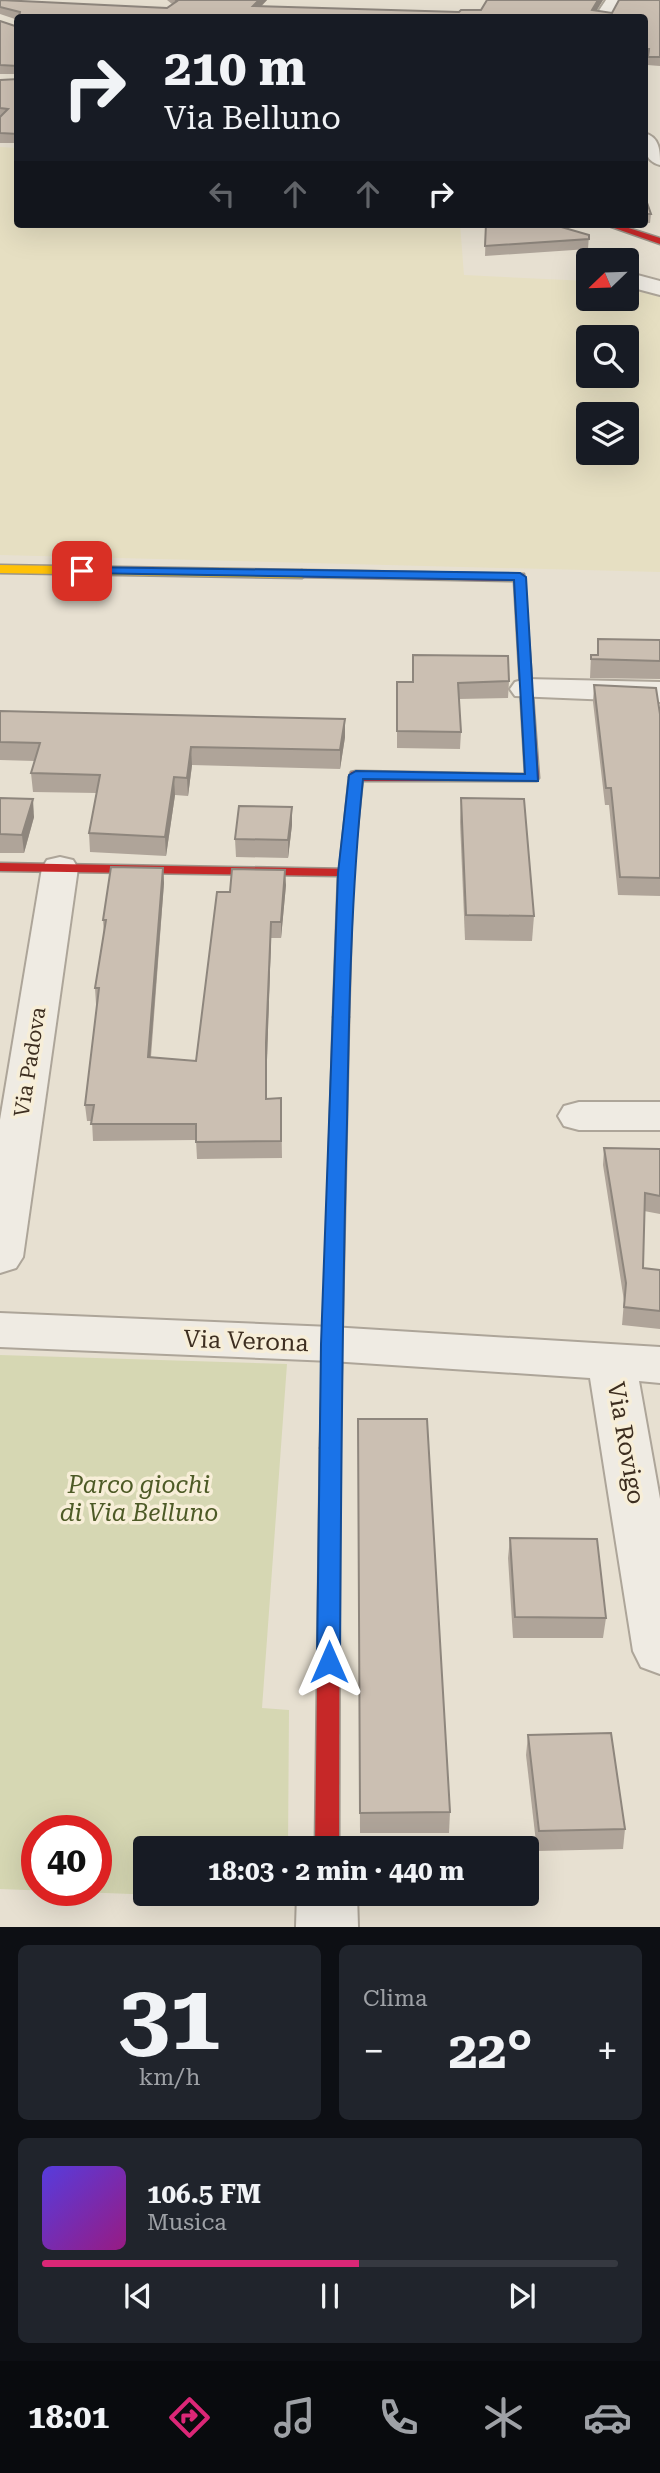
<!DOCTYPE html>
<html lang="it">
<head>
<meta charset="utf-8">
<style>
	:root { --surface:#171b24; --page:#20242c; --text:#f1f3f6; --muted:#9ea1a6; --line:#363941; --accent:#db2777 }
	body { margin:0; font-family:"Roboto Serif",serif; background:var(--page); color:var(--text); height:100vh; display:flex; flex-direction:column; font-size:26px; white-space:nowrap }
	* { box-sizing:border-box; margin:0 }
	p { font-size:23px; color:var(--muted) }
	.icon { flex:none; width:38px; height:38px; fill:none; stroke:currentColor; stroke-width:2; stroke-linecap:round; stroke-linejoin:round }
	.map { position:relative; height:1927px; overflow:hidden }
	.side { display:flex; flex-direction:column; gap:18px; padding:18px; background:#0d0f14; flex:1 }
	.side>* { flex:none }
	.banner { position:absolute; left:14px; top:14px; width:634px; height:214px; border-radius:7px; box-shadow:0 7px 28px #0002; background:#171b24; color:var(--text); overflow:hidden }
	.needle { width:46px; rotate:247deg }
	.fabs { position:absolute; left:576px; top:248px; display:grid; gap:14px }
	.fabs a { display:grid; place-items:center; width:63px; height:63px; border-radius:7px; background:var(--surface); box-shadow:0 7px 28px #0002; font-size:35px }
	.speed { position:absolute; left:21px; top:1815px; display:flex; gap:14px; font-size:35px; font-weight:700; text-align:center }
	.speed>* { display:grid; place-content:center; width:91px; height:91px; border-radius:50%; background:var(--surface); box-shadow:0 7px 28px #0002; line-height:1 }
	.speed .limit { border:10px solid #d22; background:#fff; color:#111 }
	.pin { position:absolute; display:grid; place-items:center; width:60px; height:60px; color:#fff; margin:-30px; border-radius:14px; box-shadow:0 4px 10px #0006 }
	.me { position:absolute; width:77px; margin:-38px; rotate:0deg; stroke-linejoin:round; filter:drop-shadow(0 0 5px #0008) }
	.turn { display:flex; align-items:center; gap:24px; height:147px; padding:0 35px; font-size:32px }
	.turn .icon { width:91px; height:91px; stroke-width:2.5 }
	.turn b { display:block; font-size:49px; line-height:60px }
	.lanes { display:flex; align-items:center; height:66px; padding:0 35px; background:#0003; justify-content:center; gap:35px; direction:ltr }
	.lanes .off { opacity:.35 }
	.big { font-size:52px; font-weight:700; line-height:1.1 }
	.side .card { flex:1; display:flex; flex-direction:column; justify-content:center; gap:10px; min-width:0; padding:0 24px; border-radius:10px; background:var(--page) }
	.side .dial { align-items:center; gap:0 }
	.dial b { font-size:91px; line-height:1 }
	.song { display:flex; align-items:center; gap:21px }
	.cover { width:84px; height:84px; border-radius:10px; background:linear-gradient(135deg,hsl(250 70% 55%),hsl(310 70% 35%)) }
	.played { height:7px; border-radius:4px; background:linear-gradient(90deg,var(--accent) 55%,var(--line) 55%) }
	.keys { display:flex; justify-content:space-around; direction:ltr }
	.heat { display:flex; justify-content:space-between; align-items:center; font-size:38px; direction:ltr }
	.side .tiles { flex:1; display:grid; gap:18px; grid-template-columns:1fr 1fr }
	.card:last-child { grid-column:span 2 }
	.trip { position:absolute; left:133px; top:1836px; width:406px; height:70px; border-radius:7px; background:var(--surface); box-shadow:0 7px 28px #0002; font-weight:700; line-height:70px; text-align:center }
	.tab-bar { display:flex; height:112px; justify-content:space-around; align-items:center; background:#090b0e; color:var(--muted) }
	.tab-bar .icon { width:49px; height:49px }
	.tab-bar .selected { color:var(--accent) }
	.tab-bar b { font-size:32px; color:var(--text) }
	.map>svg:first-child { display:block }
	.farmland { fill:#e6dfc2; fill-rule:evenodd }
	.green { fill:#d6d7b3; fill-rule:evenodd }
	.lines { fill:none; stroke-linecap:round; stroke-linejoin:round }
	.street-casing { stroke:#ada599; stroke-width:4 }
	.fast-casing { stroke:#9c958a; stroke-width:3 }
	.slow-casing { stroke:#9c958a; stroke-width:3 }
	.jam-casing { stroke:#9c958a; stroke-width:3 }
	.street { fill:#efebe3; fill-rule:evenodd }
	.fast { fill:#4caf50; fill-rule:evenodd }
	.slow { fill:#ffc107; fill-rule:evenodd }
	.jam { fill:#c62828; fill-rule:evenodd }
	.wall { fill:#afa499 }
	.shaded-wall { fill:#8e867d }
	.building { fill:#cbbfb2; stroke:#8e867d; stroke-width:2 }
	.route { fill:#1a73e8; stroke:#114b97; stroke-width:2 }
	.labels { text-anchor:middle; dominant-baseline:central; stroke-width:7; stroke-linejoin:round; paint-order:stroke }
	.street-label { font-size:21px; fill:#3d2e20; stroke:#f7eed8 }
	.near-street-label { font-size:24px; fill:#3d2e20; stroke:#f7eed8 }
	.near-park-label { font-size:24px; font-style:italic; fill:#4d5a26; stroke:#f7eed8 }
</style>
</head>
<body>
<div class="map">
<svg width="660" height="1927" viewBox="0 0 660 1927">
	<rect width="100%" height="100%" fill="#e7e0d1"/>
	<path class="farmland" d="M0,147l17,1 1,76h442l4,51 124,6v18h38l1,-15 33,8v280l-660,-17zM588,338h38v38h-38zM588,415h38v38h-38z"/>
	<path class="green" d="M0,1355l287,9 -25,344 27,2 -1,138h-143v46h143v6l-288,-11zM37,1830h59v60h-59z"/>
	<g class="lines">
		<g class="street-casing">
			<g id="street">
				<path d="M606,0h16l-11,18h-17z"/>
				<path d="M644,133c16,4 16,18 16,32 -16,-4 -16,-18 -16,-32z"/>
				<path d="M626,272l34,9v14l-34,-9z"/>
				<path d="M526,679l134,3v20l-145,-6 -5,-7 5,-7z"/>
				<path d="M60,857l13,3 5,8 -55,389 -7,11 -16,5v-153l42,-252 5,-8z"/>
				<path d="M579,1102h81v28h-81l-15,-4 -6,-10 6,-10z"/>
				<path d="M0,1313l331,14 329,20v36l-21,-2 21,118v175l-19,-7 -8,-16 -43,-273 -259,-17 -331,-14z"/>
				<path d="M297,1894h60l1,33h-62z"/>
			</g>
		</g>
		<g class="fast-casing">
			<path id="fast" d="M341,1012l8,5 -9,431 -3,5 -7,3 -7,-3 -3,-5 13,-431z"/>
		</g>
		<g class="slow-casing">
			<g id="slow">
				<path d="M0,565l302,5 6,4 -6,4 -302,-5z"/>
				<path d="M356,773l7,4 -10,95 -7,4 -7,-4 10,-95z"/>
			</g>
		</g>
		<g class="jam-casing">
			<g id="jam">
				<path d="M603,224h13l44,14v6z"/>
				<path d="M302,570l222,4 15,204 -2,3h-181l-7,-4 2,-5 5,-1 169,3 -11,-193 -216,-4v-6z"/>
				<path d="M0,863l351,6 2,3 -4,145 -8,5 -8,-5 5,-141 -338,-5z"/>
				<path d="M330,1440l7,3 3,5 -1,400h-24l5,-400 3,-5z"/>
			</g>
		</g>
		<use href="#street" class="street"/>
		<use href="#fast" class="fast"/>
		<use href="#slow" class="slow"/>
		<use href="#jam" class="jam"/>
	</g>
	<g class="wall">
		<path d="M0,0l167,8 5,-4 -5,-4h-20h120l-6,7 198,5 22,-2 6,-10h116l-7,11 16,2 48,-13v66l-13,-1 1,-8h-4v-39h-626v2l-18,-6z"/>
		<path d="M0,21l18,6v47h-18z"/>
		<path d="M18,79v64h-18v-63z"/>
		<path d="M644,194l7,20 -1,9h-6z"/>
		<path d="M486,224l103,11 -1,14 -103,7z"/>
		<path d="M598,639l62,1v39l-70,-1 1,-23h6z"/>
		<path d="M509,681l-1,17 -49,1 2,33 -1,17 -63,-1v-66z"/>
		<path d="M594,685l66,29v182l-42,-1 -9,-90h-4l-12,-103z"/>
		<path d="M0,711l345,26 -5,32 -148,-4 -4,31 -13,-1 -9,61 -76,-4 -1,-19 8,-40 -64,-1 -2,-19 4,-12 -35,-1z"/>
		<path d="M0,798l34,19 -10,36h-24z"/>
		<path d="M461,798l73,118 -2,25 -67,-1 -5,-118z"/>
		<path d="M292,825l-4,33 -52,-1 -1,-18z"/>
		<path d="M163,868l1,15 -13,174 45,4 34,-169 56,-7 -5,53h-10l-4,122 -1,39 15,-1 1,60 -85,1 -1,-19 -103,1 -1,-20h-5l-2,-16 12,-101h-1l-1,-16 9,-54 -1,-14z"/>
		<path d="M604,1148l56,1v65l-16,-3 -1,57 17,2v59l-38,-4 2,-24 -21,-136z"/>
		<path d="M358,1419l92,393 -1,21h-89z"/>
		<path d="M510,1538l96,80 -3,20h-90l-5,-80z"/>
		<path d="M528,1735l97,94 -2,20 -86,2 -11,-96z"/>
	</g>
	<g class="shaded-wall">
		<path d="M259,0h8l-14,14v-8z"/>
		<path d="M598,0h5l-11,18v-8z"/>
		<path d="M345,719v18l-5,32v-19z"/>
		<path d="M191,747l1,18 -4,31 -1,-18z"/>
		<path d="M174,777l1,18 -9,61 -1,-19z"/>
		<path d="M33,799l1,18 -10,36 -2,-18z"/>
		<path d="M292,807v18l-4,33v-18z"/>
		<path d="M163,868l1,15 -15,190 -1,-16z"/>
		<path d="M285,870l1,15 -5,53v-16z"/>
		<path d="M271,922v16l-4,122 -1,-17z"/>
	</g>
	<g class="building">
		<path d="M0,0l167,8 10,-7 -1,-1h83l-6,6 206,6 2,-2h20l6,-10h111l-6,10 20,3 7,-13h41v57h-12l1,-8h-5v-31h-625l1,-6 -20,-5z"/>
		<path d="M0,21l18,6v39l-18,-1z"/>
		<path d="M18,79v55l-18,-1v-16l8,-8 -8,-1v-28z"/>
		<path d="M644,194l7,20h-7z"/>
		<path d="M486,224h65l38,11v4l-104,7z"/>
		<path d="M598,639l62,1v21l-69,-2v-4h7z"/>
		<path d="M413,655l95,1 1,25 -51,2 3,49 -64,-1v-49h16z"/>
		<path d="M594,685l62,3 4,26v164l-40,-1 -9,-89h-5z"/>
		<path d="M0,711l345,8 -5,31 -149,-3 -4,31 -13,-1 -9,60 -76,-4 11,-58 -69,-2 9,-30 -40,-1z"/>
		<path d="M0,798l33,1 -11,36 -22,-1z"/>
		<path d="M461,798l63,1 10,117 -68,-1z"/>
		<path d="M239,806l53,1 -4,33 -53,-1z"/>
		<path d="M111,867l52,1 -15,189 48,4 21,-169h13l2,-23 53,1 -4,52h-10l-5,121v56l15,-1v43l-85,1v-18h-105l3,-19h-9l14,-117h-4l11,-68h-3z"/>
		<path d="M604,1148l56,1v47l-15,-3 -2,75 17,2v41l-36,-4 2,-24z"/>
		<path d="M358,1419h69l23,393 -90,1z"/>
		<path d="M510,1538l87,1 9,79 -91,-1z"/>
		<path d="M611,1733l14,96 -86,2 -11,-96z"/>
	</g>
	<path class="route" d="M82,567l438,6 6,4 12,204 -175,-2c-12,115 -14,229 -16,344 -5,180 -6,359 -7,539l-3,7 -8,3 -8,-3 -4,-7 4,-318 10,-277 7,-194 11,-98 7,-4 169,3 -11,-194 -436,-7v-5z"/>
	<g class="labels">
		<g class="street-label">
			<text transform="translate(30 1062) rotate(-81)">Via Padova</text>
		</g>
		<g class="near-street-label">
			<text transform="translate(246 1341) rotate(2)">Via Verona</text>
			<text transform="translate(626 1443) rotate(80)">Via Rovigo</text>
		</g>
		<g class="near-park-label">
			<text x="139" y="1485">Parco giochi<tspan x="139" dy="28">di Via Belluno</tspan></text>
		</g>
	</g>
</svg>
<div class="fabs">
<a><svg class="needle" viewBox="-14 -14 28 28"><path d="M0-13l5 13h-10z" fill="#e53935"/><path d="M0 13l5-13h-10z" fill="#9ea1a6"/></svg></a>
<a><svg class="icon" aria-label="search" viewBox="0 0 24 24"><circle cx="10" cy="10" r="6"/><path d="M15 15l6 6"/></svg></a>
<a><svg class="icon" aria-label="layers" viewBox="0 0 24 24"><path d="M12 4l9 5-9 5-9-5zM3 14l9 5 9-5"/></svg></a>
</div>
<div class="speed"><div class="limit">40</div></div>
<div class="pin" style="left:82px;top:571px;background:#d93025"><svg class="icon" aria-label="arrive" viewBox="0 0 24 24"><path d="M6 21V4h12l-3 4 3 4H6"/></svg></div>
<svg class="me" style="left:329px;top:1662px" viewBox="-20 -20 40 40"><path d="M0-17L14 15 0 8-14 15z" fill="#1a73e8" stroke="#fff" stroke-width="4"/></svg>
<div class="trip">18:03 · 2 min · 440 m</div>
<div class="banner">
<div class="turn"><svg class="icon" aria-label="right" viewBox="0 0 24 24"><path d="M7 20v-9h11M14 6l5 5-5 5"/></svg><div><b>210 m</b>Via Belluno</div></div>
<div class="lanes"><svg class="icon off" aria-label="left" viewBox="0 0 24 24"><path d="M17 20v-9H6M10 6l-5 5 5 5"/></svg><svg class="icon off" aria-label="ahead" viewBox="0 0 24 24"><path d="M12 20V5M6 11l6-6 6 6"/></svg><svg class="icon off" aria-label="ahead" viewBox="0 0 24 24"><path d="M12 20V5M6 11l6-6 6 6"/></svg><svg class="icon" aria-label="right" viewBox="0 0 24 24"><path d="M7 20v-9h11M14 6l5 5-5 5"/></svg></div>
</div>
</div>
<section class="side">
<div class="tiles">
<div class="card dial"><b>31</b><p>km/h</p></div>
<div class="card"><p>Clima</p>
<div class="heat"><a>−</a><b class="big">22°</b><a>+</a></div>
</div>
<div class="card">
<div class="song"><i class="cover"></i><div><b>106.5 FM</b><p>Musica</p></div></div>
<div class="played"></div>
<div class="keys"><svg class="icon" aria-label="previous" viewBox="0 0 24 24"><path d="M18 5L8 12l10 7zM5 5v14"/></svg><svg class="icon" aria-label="pause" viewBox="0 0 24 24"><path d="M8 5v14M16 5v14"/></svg><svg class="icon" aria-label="next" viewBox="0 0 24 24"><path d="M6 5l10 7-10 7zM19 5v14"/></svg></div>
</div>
</div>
</section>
<nav class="tab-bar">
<b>18:01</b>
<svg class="icon selected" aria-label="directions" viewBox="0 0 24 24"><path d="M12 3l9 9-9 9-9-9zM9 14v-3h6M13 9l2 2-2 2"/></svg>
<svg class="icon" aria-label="music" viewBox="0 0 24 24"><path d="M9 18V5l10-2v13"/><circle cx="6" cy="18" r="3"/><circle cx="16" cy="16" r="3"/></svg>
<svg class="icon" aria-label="phone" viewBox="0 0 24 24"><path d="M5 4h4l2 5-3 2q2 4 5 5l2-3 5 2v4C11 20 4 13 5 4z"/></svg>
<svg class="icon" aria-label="climate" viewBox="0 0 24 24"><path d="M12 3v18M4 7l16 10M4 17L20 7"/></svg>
<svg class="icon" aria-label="car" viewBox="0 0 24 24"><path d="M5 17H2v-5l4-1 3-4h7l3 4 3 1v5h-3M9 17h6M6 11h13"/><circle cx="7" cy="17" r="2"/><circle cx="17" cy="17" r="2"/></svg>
</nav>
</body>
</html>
